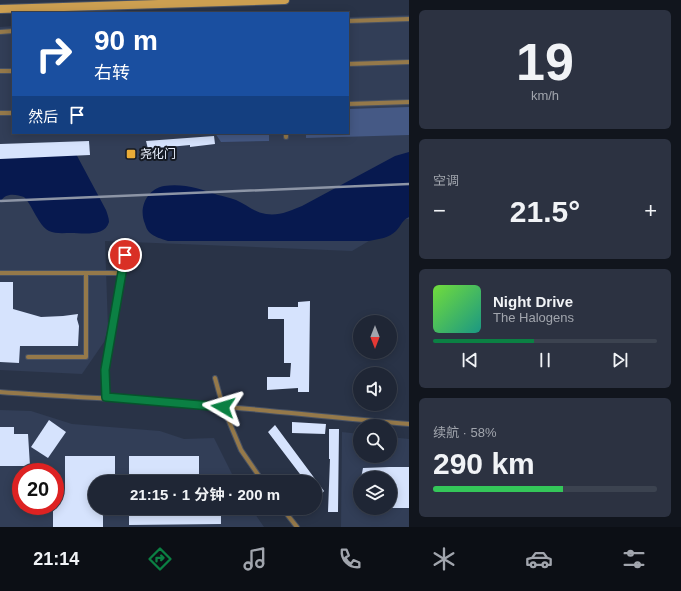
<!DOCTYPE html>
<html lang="zh">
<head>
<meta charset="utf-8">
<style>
	:root { --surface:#1f2635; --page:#2c3241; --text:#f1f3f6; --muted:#a1a5ad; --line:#3c4350; --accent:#0b8043 }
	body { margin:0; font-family:Arial,"Noto Sans SC",sans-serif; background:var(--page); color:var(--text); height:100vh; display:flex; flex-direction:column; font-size:15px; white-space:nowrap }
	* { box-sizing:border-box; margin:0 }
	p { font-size:13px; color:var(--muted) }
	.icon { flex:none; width:22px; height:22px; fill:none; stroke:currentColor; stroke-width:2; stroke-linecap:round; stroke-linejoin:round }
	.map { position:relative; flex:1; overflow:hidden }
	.details { display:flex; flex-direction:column; gap:10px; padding:10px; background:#11151d; width:272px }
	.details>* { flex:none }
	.banner { position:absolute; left:12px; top:12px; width:337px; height:122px; border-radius:0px; box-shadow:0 2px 10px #0003,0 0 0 1px var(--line); background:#1a4fa0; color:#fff; overflow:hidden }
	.needle { width:26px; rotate:180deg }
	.fabs { position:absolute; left:353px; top:315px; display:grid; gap:8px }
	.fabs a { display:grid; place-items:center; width:44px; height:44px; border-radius:50%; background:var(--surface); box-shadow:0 2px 10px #0003,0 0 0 1px var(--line); font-size:20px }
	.speed { position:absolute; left:12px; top:463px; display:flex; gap:8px; font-size:20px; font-weight:700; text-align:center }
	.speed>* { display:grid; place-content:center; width:52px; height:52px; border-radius:50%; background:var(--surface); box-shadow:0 2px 10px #0003,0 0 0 1px var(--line); line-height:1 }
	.speed .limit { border:6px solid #d22; background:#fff; color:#111 }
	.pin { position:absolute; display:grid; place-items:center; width:34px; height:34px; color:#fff; margin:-17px; border:2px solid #fff; border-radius:50%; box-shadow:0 1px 4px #0007 }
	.me { position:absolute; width:44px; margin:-22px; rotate:277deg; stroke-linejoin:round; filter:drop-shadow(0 0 3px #0008) }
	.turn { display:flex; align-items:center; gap:14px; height:84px; padding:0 16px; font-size:18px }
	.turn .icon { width:52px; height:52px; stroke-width:2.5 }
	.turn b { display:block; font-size:28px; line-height:34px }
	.then { display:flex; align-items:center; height:38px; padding:0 16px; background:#0003; gap:8px; font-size:15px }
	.big { font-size:30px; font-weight:700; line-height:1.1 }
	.details .widget { flex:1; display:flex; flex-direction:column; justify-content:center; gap:6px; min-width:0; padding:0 14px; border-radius:6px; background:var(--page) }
	.details .dial { align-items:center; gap:0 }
	.dial b { font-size:52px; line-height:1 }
	.song { display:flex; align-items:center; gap:12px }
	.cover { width:48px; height:48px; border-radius:6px; background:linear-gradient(135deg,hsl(100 70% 55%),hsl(170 70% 35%)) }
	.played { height:4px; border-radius:2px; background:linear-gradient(90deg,var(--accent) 45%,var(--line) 45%) }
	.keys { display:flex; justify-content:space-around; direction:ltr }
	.heat { display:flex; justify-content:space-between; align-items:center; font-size:22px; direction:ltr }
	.charge { height:6px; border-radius:3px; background:linear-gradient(90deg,#34c759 58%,var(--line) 0) }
	.trip { position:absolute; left:88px; top:475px; width:234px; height:40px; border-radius:20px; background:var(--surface); box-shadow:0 2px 10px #0003,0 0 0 1px var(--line); font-weight:700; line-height:40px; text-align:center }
	.tabs { display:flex; height:64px; justify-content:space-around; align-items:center; background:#0c0f15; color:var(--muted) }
	.tabs .icon { width:28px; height:28px }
	.tabs .current { color:var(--accent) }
	.tabs b { font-size:18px; color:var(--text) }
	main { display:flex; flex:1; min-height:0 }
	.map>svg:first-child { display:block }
	.built { fill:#323e57; fill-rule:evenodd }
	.green { fill:#455985 }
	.water { fill:#07194f }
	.building { fill:#d6e3fd }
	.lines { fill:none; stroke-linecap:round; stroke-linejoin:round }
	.lane-casing { stroke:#485264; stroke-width:6 }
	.secondary-casing { stroke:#485264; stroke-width:10 }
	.lane { stroke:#95794a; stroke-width:4 }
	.secondary { stroke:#cc9f51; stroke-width:8 }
	.rail { stroke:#8d95a6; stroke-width:2.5 }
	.route-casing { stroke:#07532c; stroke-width:10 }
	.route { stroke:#0b8043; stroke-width:7 }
	.poi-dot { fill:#e8ab37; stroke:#161b24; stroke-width:1.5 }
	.labels { text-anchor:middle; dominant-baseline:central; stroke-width:4; stroke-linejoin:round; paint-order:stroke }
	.poi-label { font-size:12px; fill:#ebf2ff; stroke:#161b24; text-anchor:start }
</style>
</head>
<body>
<main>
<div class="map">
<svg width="409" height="527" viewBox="0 0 409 527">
	<rect width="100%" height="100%" fill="#293347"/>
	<g class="built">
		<path d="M409,15v204h-3l-54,32 -247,-10 3,87 -4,14 -22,32 -82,-4v-343l13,-1v107h335v-116z"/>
		<path d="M0,410l31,1 41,13 88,7 24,8 30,-1 22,44h-141v26h156l13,19h-264zM21,472h34v34h-34z"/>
		<path d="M342,432l18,2v22h30v-19l19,2v88h-68zM360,478h30v30h-30z"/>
	</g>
	<g class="green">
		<path d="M409,107v28l-103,3v-5h42v-24z"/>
		<path d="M215,133h54v8l-48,1z"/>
	</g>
	<g class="water">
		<path d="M64,142l5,2 6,8 31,58c1,3 3,8 3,12 -4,15 -27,11 -38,11 -7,0 -16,1 -22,-2 -11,-6 -16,-25 -25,-34 -8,-3 -20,-5 -24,6v-57z"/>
		<path d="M409,152v65c-7,3 -8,9 -13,14 -7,7 -17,8 -27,10h-201c-6,-2 -14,-4 -19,-9 -2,-2 -3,-5 -4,-8 -7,-16 2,-35 19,-38 19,-3 37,3 54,9 6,1 12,3 18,5 11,5 18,12 30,14 13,2 24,-3 36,-8l93,-50z"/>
	</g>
	<g class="building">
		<path d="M214,136l1,8 -25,3v-2l-42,4 -2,-8z"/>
		<path d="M89,141l1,14 -90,4v-15z"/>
		<path d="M0,282h13v27l28,8 22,-1 15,-2 -1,5 2,7 -1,20h-58l-1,17 -19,-1z"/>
		<path d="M310,301l-1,91h-11v-4l-31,2v-13h23l1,-14h-7v-44h-16v-12h30v-5z"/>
		<path d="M49,420l17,12 -18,26 -17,-11z"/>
		<path d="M292,422l34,2 -1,10 -33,-1z"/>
		<path d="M275,425l49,66 -9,10v-19h-9l-38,-50z"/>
		<path d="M0,427h14v7h14l2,32h-30z"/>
		<path d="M329,429h10l-1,83h-10l2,-53h-1z"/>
		<path d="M65,456h50v26h-20v26h8v19h-50v-21h2v-3h5v-14h5z"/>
		<rect x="129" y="456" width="70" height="26"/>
		<path d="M389,467h20v41h-19v-30h-29l2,-10z"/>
		<path d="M129,508h92v16l-92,1z"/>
	</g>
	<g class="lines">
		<g class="lane-casing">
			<g id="lane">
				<path d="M348,21l61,-2"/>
				<path d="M0,32l13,-1"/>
				<path d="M348,64l61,-2"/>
				<path d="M0,71h13"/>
				<path d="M348,104l61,-2"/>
				<path d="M0,113h13"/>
				<path d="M286,133v4"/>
				<path d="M0,273h122"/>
				<path d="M28,357h58v-84"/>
				<path d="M215,378l8,29 18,43 22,32"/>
				<path d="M0,392c65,5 129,7 194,12 72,6 143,14 215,20"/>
				<path d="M106,397l-1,-26 20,-116"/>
				<path d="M282,508l15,19"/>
			</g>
		</g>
		<g class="secondary-casing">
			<path id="secondary" d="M0,9l285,-9"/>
		</g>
		<use href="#lane" class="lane"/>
		<use href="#secondary" class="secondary"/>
		<path class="rail" d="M0,201l409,-17"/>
	</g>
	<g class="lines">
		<g class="route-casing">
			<path id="route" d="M125,255l-20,115 1,27 117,10"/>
		</g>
		<use href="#route" class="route"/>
	</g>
	<rect class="poi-dot" x="126" y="149" width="10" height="10" rx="2"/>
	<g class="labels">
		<g class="poi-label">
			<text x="140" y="154">尧化门</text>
		</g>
	</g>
</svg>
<div class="fabs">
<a><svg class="needle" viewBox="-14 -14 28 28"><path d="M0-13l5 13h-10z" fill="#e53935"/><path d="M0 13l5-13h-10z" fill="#a1a5ad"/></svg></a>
<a><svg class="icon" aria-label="sound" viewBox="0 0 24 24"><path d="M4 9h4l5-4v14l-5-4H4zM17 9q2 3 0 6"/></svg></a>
<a><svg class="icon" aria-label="search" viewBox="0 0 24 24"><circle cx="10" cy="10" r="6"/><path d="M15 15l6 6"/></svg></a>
<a><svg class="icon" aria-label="layers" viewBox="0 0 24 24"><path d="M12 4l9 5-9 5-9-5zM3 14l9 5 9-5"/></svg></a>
</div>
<div class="speed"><div class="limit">20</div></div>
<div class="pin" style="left:125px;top:255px;background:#d93025"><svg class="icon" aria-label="arrive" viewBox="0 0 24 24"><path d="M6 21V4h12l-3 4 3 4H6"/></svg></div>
<svg class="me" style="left:223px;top:407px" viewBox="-20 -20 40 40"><path d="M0-17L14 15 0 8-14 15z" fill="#0b8043" stroke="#fff" stroke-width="4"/></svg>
<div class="trip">21:15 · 1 分钟 · 200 m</div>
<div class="banner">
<div class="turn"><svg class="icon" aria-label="right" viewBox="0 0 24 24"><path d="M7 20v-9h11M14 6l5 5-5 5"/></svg><div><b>90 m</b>右转</div></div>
<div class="then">然后<svg class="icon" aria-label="arrive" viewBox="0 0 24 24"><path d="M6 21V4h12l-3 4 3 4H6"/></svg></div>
</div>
</div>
<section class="details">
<div class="widget dial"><b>19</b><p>km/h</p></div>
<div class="widget"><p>空调</p>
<div class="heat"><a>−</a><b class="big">21.5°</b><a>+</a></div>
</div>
<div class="widget">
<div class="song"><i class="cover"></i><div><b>Night Drive</b><p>The Halogens</p></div></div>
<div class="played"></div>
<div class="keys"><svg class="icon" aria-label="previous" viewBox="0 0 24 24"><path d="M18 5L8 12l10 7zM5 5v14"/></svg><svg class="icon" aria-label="pause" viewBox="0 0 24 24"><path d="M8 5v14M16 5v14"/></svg><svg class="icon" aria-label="next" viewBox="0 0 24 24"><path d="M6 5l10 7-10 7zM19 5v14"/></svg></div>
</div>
<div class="widget"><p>续航 · 58%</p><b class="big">290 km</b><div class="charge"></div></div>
</section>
</main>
<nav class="tabs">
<b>21:14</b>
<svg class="icon current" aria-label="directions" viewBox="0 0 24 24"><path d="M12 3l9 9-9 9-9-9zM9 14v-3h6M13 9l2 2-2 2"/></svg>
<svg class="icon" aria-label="music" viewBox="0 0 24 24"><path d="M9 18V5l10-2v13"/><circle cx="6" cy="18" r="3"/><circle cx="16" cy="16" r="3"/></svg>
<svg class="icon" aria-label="phone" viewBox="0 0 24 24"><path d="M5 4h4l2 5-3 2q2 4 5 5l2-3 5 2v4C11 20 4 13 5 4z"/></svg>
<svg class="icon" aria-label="climate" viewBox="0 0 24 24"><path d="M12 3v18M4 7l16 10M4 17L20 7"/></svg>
<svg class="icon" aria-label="car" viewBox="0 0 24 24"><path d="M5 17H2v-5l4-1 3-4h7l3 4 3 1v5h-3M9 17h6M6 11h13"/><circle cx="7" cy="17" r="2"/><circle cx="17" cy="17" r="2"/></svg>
<svg class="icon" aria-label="filters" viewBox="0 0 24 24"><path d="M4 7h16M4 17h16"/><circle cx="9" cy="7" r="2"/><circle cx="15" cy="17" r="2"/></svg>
</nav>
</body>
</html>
